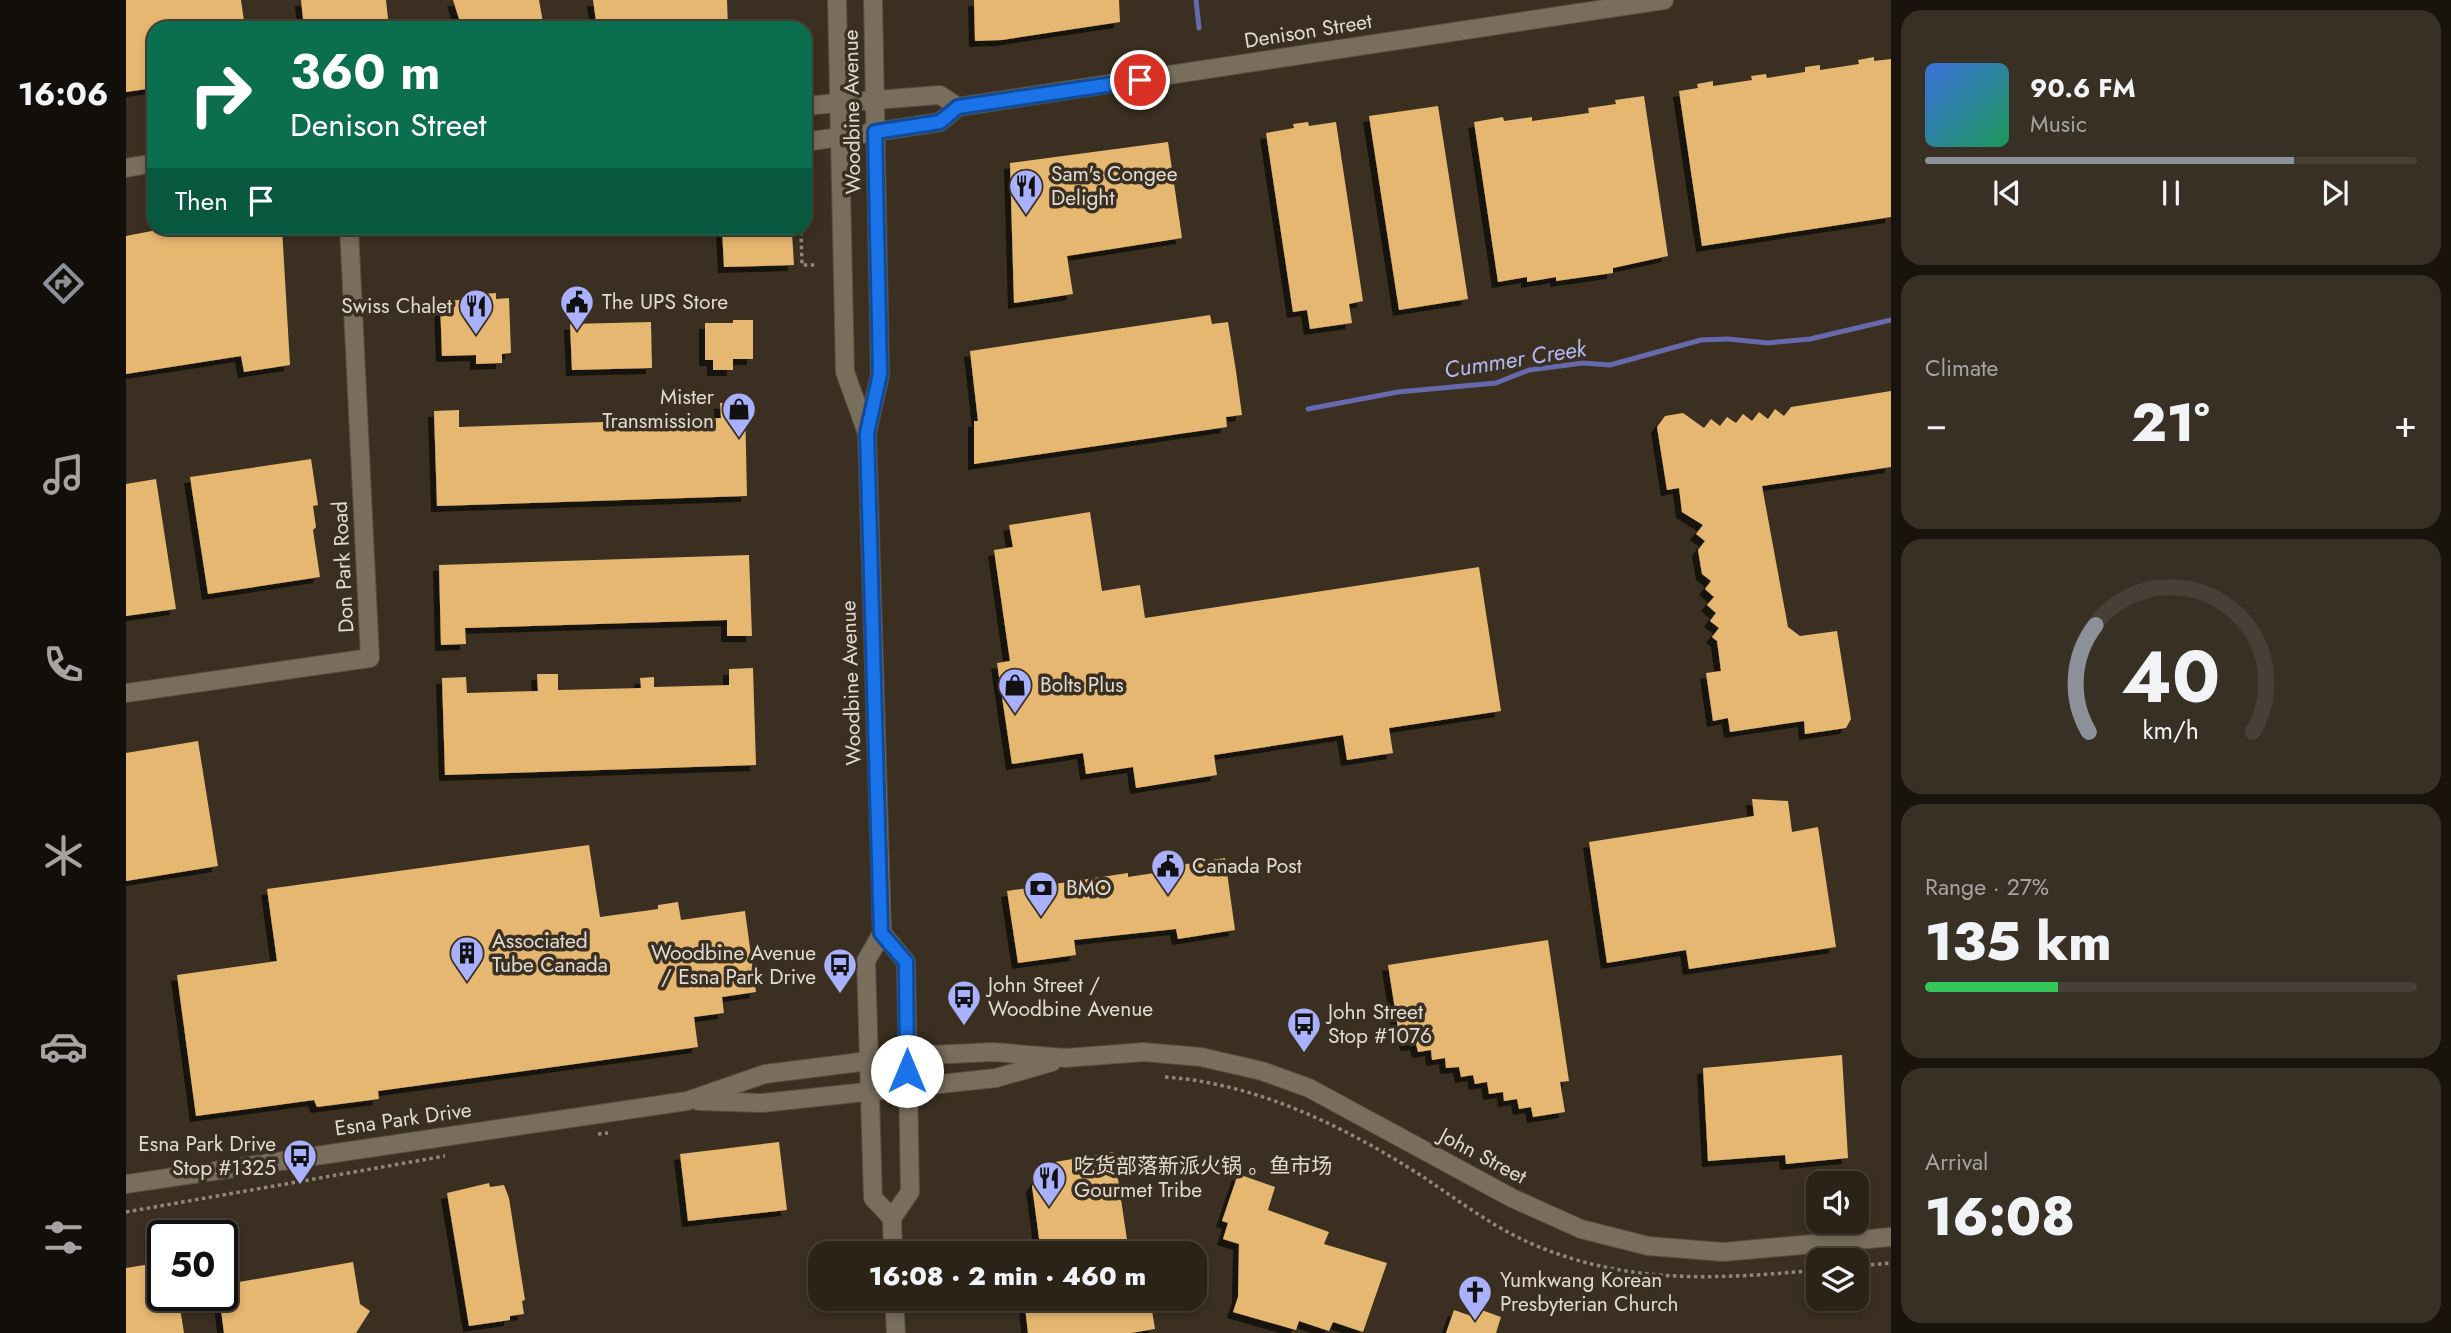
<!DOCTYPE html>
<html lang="en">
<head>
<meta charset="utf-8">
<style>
	:root { --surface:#2c2318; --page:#382f25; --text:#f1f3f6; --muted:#a6a4a2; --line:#484037; --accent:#8c9099 }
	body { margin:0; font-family:Jost,"Noto Sans SC",sans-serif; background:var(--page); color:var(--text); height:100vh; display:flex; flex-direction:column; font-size:26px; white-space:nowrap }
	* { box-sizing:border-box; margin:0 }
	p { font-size:23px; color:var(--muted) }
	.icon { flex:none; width:38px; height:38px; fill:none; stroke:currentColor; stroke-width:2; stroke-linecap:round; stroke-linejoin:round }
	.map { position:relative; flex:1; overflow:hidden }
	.sheet { display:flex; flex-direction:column; gap:10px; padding:10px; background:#18130d; width:560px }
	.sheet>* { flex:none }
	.banner { position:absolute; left:21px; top:21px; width:665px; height:214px; border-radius:21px; box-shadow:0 4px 10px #0003,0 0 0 2px var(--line); background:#0b6e4f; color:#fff; overflow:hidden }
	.buttons { position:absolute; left:1680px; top:1171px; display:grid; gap:14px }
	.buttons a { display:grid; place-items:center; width:63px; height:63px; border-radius:14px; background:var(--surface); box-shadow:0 4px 10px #0003,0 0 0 2px var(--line); font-size:35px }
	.speed { position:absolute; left:21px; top:1220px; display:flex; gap:14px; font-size:35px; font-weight:700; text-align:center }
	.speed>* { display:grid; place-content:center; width:91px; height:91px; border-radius:50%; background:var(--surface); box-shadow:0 4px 10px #0003,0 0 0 2px var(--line); line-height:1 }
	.speed .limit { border:4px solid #111; border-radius:10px; background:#fff; color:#111 }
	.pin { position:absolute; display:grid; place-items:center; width:60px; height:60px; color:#fff; margin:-30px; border:4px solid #fff; border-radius:50%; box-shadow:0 2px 7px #0007 }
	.me { position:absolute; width:77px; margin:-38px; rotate:0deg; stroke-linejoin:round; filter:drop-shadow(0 0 5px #0008) }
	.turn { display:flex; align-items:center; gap:24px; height:147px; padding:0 28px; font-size:32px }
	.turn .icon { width:91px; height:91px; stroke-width:2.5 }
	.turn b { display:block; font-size:49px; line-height:60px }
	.then { display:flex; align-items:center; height:66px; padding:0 28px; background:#0003; gap:14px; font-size:26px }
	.big { font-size:52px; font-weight:800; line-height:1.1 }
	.sheet .tile { flex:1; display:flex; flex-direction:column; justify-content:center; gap:10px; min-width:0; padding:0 24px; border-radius:21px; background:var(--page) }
	.sheet .dial { align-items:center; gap:0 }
	.dial svg { height:182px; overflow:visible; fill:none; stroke:var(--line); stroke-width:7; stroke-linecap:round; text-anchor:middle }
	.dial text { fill:var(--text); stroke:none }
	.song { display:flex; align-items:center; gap:21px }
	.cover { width:84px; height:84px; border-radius:10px; background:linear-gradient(135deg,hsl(220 70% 55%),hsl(150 70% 35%)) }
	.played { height:7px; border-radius:4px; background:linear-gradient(90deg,var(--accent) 75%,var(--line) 75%) }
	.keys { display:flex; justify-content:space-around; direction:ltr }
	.heat { display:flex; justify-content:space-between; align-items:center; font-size:38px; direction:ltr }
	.charge { height:10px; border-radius:5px; background:linear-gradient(90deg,#34c759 27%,var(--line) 0) }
	.trip { position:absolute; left:682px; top:1241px; width:399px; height:70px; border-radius:21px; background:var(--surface); box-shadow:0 4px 10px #0003,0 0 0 2px var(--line); font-weight:800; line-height:70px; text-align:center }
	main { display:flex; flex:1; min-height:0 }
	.tab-bar { display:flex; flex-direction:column; width:126px; justify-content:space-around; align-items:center; background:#120e0a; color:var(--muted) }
	.tab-bar .icon { width:49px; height:49px }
	.tab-bar .active { color:var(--accent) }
	.tab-bar b { font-size:32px; color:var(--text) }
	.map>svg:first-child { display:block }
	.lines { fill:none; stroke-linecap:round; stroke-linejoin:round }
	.stream { stroke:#666aad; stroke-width:5 }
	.building { fill:#e6b76f; filter:url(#shadow) }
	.minor-casing { stroke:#574e40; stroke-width:20 }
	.tertiary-casing { stroke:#574e40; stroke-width:20 }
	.secondary-casing { stroke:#574e40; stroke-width:20 }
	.path { stroke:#90877b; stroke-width:3.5; stroke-dasharray:3.5 3.5; stroke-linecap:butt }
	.minor { stroke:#796d5c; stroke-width:18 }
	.tertiary { stroke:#796d5c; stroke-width:18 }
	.secondary { stroke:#796d5c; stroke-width:18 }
	.route-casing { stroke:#114b97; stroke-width:18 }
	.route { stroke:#1a73e8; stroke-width:12 }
	.labels { text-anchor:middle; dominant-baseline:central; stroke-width:7; stroke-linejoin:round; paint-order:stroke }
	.street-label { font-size:21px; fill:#e1dbd1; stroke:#3a2f20 }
	.poi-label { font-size:21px; fill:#e1dbd1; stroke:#3a2f20; text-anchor:start }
	.water-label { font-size:23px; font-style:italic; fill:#b3b9f2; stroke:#3a2f20 }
</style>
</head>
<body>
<main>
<nav class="tab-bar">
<b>16:06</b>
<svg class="icon active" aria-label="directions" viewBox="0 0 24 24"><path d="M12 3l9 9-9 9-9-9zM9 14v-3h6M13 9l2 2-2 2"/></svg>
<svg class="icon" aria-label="music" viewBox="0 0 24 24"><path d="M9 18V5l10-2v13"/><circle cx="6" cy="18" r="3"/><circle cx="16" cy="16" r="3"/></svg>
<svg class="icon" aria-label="phone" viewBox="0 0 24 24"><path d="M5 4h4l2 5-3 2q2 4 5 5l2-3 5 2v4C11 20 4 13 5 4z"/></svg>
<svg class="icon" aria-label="climate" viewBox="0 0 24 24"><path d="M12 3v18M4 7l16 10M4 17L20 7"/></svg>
<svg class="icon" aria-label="car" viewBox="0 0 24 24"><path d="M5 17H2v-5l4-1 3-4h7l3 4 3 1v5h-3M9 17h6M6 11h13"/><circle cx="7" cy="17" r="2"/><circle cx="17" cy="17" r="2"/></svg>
<svg class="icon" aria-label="filters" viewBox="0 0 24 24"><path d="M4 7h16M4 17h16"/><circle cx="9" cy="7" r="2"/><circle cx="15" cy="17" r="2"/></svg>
</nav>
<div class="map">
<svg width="1765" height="1333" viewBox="0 0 1765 1333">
	<defs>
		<filter id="shadow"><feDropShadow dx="-6" dy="6" stdDeviation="0" flood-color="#0009"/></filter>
	</defs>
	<rect width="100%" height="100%" fill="#3a2f20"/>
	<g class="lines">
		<g class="stream">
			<path d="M1070,0l3,28"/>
			<path d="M1182,409l90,-17 98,-9 33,-13 54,-7 27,2 91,-25 27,-1 40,4 42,-4 81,-19"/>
		</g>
	</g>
	<g class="building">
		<path d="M0,0h115l4,28h-91v60l-28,4z"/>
		<path d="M175,0h85l3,28h-85z"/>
		<path d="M327,0h86l5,28h-82z"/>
		<path d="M467,0h134l1,28h-131z"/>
		<path d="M848,0h145l1,22 -118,18 -27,1z"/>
		<path d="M1748,57v4l17,-2v158l-189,29 -23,-155 19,-3 -1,-4 16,-3v5l39,-6 -1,-4 15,-2 1,4 38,-6v-5l15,-2v5l39,-6 -1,-4z"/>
		<path d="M1518,96l24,160 -55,12v5l-57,8v-4l-29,5v-5l-29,5 -24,-160 29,-5 1,4 28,-4v4l57,-8 -1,-5 28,-4 -1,-4z"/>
		<path d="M1312,106l30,193 -69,11 -30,-194z"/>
		<path d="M1182,122l1,4 27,-4 27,179 -14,3 3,19 -42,6 -3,-19 -14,2 -27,-179 28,-5 -1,-4z"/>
		<path d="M1042,142l14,96 -115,18 6,38 -59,9 -4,-140z"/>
		<path d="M41,228h115l8,137 -46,7 -3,-16 -115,18v-138z"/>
		<path d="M596,228h62l8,5 2,32 -70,2z"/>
		<path d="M370,293v6l13,-1 2,55 -9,1v9l-26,1v-9l-34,1 -2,-55 42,-2v-5z"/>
		<path d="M1084,315l2,9 16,-2 8,49 6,44 -16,2 1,10 -253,37v-43h4l-8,-70z"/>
		<path d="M607,320h20v39h-20v11h-20v-10h-8v-37h28z"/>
		<path d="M525,322l1,46 -80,2 -2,-46z"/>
		<path d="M1765,391v76l-129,19 26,141 12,9 37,-5 14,88 -5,9 -41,6 -1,-13 -74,11 -2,-14 -15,3 -7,-48 15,-2 -4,-30 -5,-4 7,-9 -9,-7 6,-8 -9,-8 7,-8 -9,-8 6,-8 -9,-7 -4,-24 7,-9 -9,-7 7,-9 -21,-13 -3,-24 -12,2 -10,-63 8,-11 18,-3 21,15 7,-9 9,7 7,-9 9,6 7,-9 9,7 7,-9 9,7 7,-10 9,7 7,-9z"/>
		<path d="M619,402l2,94 -310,10 -3,-95 25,-1v17l262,-9 -1,-15z"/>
		<path d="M185,459l7,46 -5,1 3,21 -3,3 7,47 -112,17 -18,-117z"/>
		<path d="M30,479l20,130 -50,7v-132z"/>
		<path d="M964,512l12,79 38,-6 5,33 334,-51 22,144 -112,17 4,25 -46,7 -4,-25 -129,20 3,20 -81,13 -3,-21 -47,7 -3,-21 -71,11 -15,-101 13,-2 -16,-111 19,-3 -4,-22z"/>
		<path d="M623,555l3,81h-25v-16l-262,8 1,16 -25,1 -2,-80z"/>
		<path d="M627,668l3,97 -311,10 -3,-97 24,-1 1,16 71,-2 -1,-17h21v16l83,-2 -1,-10 14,-1v10l75,-2v-16z"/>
		<path d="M72,741l20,125 -92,15v-128z"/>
		<path d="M1626,799l36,2 4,31 26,-5 18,120 -147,22 -3,-19 -79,13 -18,-121 165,-26z"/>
		<path d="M463,845l11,72 58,-8v-4l20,-3 3,18 64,-9 11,81 -34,5 2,16 -30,4 4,30 -320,44 1,8 -62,8 -3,-7 -118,16 -19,-141 100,-14 -10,-72z"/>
		<path d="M1099,858l10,72 -57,9 -2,-10 -102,11 2,15 -58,8 -11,-72 121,-18v4l39,-6v-4z"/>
		<path d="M1422,940l21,141 -9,1 5,30 -32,5 -2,-10 -12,2 -2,-10 -13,2 -1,-9 -14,2 -2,-12 -12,2 -2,-9 -12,2 -2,-10 -13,1 -1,-10 -13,2 -1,-10 -13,2 -2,-8 -10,1 -2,-11 -5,1 -11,-70z"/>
		<path d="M1716,1055l6,103 -62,6 -1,-9 -77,6 -5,-93z"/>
		<path d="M653,1142l8,68 -99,11 -8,-67z"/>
		<path d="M988,1152l15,101h-88l-9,-67 17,-23z"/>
		<path d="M1112,1174l37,13 -7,23 61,22 -5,12 63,19 -24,69 -30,-10 -4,9 -30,-10 -3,9 -63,-18 5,-15 1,-53 -16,-5 5,-16 -6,-2z"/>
		<path d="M363,1183l1,4 14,-2 5,13 16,102 -3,1 2,13 -14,2v4l-41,6 -22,-133z"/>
		<path d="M37,1262v33h15l6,38h-58v-65z"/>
		<path d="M227,1262l7,42 10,7 -14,22h-132l-5,-38h3v-10z"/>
		<path d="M898,1298h126l5,31 -24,4h-103z"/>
		<path d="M1350,1308l25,9 -5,16h-50l8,-23 20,7z"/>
	</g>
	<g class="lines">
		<g class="minor-casing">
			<g id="minor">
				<path d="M711,103l103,-8 18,12"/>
				<path d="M749,132l65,-10 18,-15 706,-107"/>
				<path d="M0,693l244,-35 -21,-430"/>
			</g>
		</g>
		<g class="tertiary-casing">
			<g id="tertiary">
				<path d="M679,106l32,-3"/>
				<path d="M679,142l70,-10"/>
				<path d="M0,168l28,-5"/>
			</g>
		</g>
		<g class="secondary-casing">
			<g id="secondary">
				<path d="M711,0l8,372 22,61"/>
				<path d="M747,0l7,375 -13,58 15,500 -16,28 7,237 19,20"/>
				<path d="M756,933l24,29 4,230 -18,26 1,35"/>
				<path d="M572,1101l64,2 234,-25 56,-16"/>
				<path d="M0,1184l561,-83 78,-27 143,-18 85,-4 72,6 79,-6 57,5 61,14 47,17 203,110 69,31 67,17 75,6 168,-15"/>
				<path d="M768,1298l2,35"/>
			</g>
		</g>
		<g class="path">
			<path d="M668,228l7,6 1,31h13"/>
			<path d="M1039,1077c86,6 168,44 241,89 44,27 82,60 131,80 94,39 182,33 281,24"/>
			<path d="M472,1134l10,-1"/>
			<path d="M0,1212l319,-56"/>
			<path d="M1731,1266l34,-3"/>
		</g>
		<use href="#minor" class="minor"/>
		<use href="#tertiary" class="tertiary"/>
		<use href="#secondary" class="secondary"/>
	</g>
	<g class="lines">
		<g class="route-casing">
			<path id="route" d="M781,1071l-1,-109 -25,-29 -14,-500 13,-59 -5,-242 65,-10 18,-15 182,-27"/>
		</g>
		<use href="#route" class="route"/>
	</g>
	<defs>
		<g id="restaurant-pin" transform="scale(1.75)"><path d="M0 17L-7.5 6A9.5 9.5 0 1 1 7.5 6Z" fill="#a9b0fc" stroke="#3a2f20"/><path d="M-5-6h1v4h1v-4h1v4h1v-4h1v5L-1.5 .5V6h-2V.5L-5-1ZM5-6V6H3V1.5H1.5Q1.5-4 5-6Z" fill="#111"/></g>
		<g id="civic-pin" transform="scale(1.75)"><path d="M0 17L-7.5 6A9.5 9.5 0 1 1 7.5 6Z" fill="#a9b0fc" stroke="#3a2f20"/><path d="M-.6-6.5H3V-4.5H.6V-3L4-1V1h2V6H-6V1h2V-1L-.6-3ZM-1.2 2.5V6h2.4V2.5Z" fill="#111"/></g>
		<g id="shop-pin" transform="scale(1.75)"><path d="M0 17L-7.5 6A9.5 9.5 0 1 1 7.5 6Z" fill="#a9b0fc" stroke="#3a2f20"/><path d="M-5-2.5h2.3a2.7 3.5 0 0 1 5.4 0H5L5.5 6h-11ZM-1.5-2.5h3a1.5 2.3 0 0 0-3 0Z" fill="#111"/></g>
		<g id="bank-pin" transform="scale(1.75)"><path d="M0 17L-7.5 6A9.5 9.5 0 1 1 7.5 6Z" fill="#a9b0fc" stroke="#3a2f20"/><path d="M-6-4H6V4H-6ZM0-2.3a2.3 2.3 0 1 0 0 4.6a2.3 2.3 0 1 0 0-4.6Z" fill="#111"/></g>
		<g id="building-pin" transform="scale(1.75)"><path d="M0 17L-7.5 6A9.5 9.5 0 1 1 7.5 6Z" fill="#a9b0fc" stroke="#3a2f20"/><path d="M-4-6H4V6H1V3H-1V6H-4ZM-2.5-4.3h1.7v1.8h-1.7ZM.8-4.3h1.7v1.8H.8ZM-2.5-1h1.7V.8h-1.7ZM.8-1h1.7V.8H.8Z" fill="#111"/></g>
		<g id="bus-pin" transform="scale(1.75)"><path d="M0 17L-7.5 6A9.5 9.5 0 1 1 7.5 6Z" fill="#a9b0fc" stroke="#3a2f20"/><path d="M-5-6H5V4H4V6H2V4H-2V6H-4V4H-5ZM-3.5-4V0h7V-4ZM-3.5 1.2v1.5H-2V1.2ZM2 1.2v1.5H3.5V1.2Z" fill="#111"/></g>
		<g id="church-pin" transform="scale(1.75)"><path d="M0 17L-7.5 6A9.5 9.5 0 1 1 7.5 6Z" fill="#a9b0fc" stroke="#3a2f20"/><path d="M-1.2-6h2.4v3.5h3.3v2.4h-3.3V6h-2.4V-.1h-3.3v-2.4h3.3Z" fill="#111"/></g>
	</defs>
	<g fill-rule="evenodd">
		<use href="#restaurant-pin" x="900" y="186"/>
		<use href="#civic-pin" x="451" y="302"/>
		<use href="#restaurant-pin" x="350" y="306"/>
		<use href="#shop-pin" x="613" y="409"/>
		<use href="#shop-pin" x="889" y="685"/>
		<use href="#civic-pin" x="1042" y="866"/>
		<use href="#bank-pin" x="915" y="888"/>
		<use href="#building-pin" x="341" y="953"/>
		<use href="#bus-pin" x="714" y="965"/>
		<use href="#bus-pin" x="838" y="997"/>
		<use href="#bus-pin" x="1178" y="1024"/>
		<use href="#bus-pin" x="174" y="1156"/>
		<use href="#restaurant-pin" x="923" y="1178"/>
		<use href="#church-pin" x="1349" y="1292"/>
	</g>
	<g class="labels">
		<g class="street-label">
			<text transform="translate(1182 31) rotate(-9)">Denison Street</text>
			<text transform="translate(726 112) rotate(-91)">Woodbine Avenue</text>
			<text transform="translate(217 567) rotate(-93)">Don Park Road</text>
			<text transform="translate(725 683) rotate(-92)">Woodbine Avenue</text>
			<text transform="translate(277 1119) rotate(-8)">Esna Park Drive</text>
			<text transform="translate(1357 1156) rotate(28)">John Street</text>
		</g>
		<g class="poi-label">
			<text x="925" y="174">Sam's Congee<tspan x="925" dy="24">Delight</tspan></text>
			<text x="476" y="302">The UPS Store</text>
			<text x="326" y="306" text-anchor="end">Swiss Chalet</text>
			<text x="588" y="397" text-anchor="end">Mister<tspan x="588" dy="24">Transmission</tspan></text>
			<text x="914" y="685">Bolts Plus</text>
			<text x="1066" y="866">Canada Post</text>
			<text x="940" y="888">BMO</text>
			<text x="366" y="941">Associated<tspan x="366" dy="24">Tube Canada</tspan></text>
			<text x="690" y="953" text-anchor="end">Woodbine Avenue<tspan x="690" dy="24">/ Esna Park Drive</tspan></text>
			<text x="862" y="985">John Street /<tspan x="862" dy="24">Woodbine Avenue</tspan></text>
			<text x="1202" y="1012">John Street<tspan x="1202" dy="24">Stop #1076</tspan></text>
			<text x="150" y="1144" text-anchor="end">Esna Park Drive<tspan x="150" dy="24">Stop #1325</tspan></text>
			<text x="948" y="1166">吃货部落新派火锅 。鱼市场<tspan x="948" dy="24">Gourmet Tribe</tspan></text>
			<text x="1374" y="1280">Yumkwang Korean<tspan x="1374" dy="24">Presbyterian Church</tspan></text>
		</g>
		<g class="water-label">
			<text transform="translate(1389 359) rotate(-9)">Cummer Creek</text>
		</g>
	</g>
</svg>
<div class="buttons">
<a><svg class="icon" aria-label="sound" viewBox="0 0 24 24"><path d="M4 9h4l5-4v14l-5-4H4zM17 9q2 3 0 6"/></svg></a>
<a><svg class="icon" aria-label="layers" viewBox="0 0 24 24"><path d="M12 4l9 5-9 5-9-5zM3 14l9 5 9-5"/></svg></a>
</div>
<div class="speed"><div class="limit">50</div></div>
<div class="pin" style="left:1014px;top:80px;background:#d93025"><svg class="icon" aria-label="arrive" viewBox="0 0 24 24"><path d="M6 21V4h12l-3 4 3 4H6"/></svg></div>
<svg class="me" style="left:781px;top:1071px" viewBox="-20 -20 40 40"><circle r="19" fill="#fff"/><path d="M0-13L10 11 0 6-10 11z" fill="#1a73e8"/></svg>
<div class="trip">16:08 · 2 min · 460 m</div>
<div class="banner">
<div class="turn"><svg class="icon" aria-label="right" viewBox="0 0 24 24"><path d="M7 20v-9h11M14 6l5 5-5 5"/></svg><div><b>360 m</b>Denison Street</div></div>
<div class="then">Then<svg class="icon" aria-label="arrive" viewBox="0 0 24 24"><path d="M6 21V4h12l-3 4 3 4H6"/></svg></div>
</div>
</div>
<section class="sheet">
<div class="tile">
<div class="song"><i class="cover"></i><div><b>90.6 FM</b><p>Music</p></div></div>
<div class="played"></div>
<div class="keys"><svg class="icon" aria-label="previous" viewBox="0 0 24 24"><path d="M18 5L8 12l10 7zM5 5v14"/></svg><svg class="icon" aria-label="pause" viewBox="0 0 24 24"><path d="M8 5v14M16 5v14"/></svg><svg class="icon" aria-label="next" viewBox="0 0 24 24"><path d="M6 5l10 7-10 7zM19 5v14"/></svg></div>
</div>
<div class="tile"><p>Climate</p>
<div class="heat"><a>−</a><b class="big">21°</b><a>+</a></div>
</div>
<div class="tile dial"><svg viewBox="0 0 100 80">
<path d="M14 69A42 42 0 1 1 86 69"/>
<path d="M14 69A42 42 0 0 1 17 22" stroke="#8c9099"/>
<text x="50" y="56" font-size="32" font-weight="700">40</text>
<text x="50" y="72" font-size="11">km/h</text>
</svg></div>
<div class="tile"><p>Range · 27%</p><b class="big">135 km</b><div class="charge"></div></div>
<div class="tile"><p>Arrival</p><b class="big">16:08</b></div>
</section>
</main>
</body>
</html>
